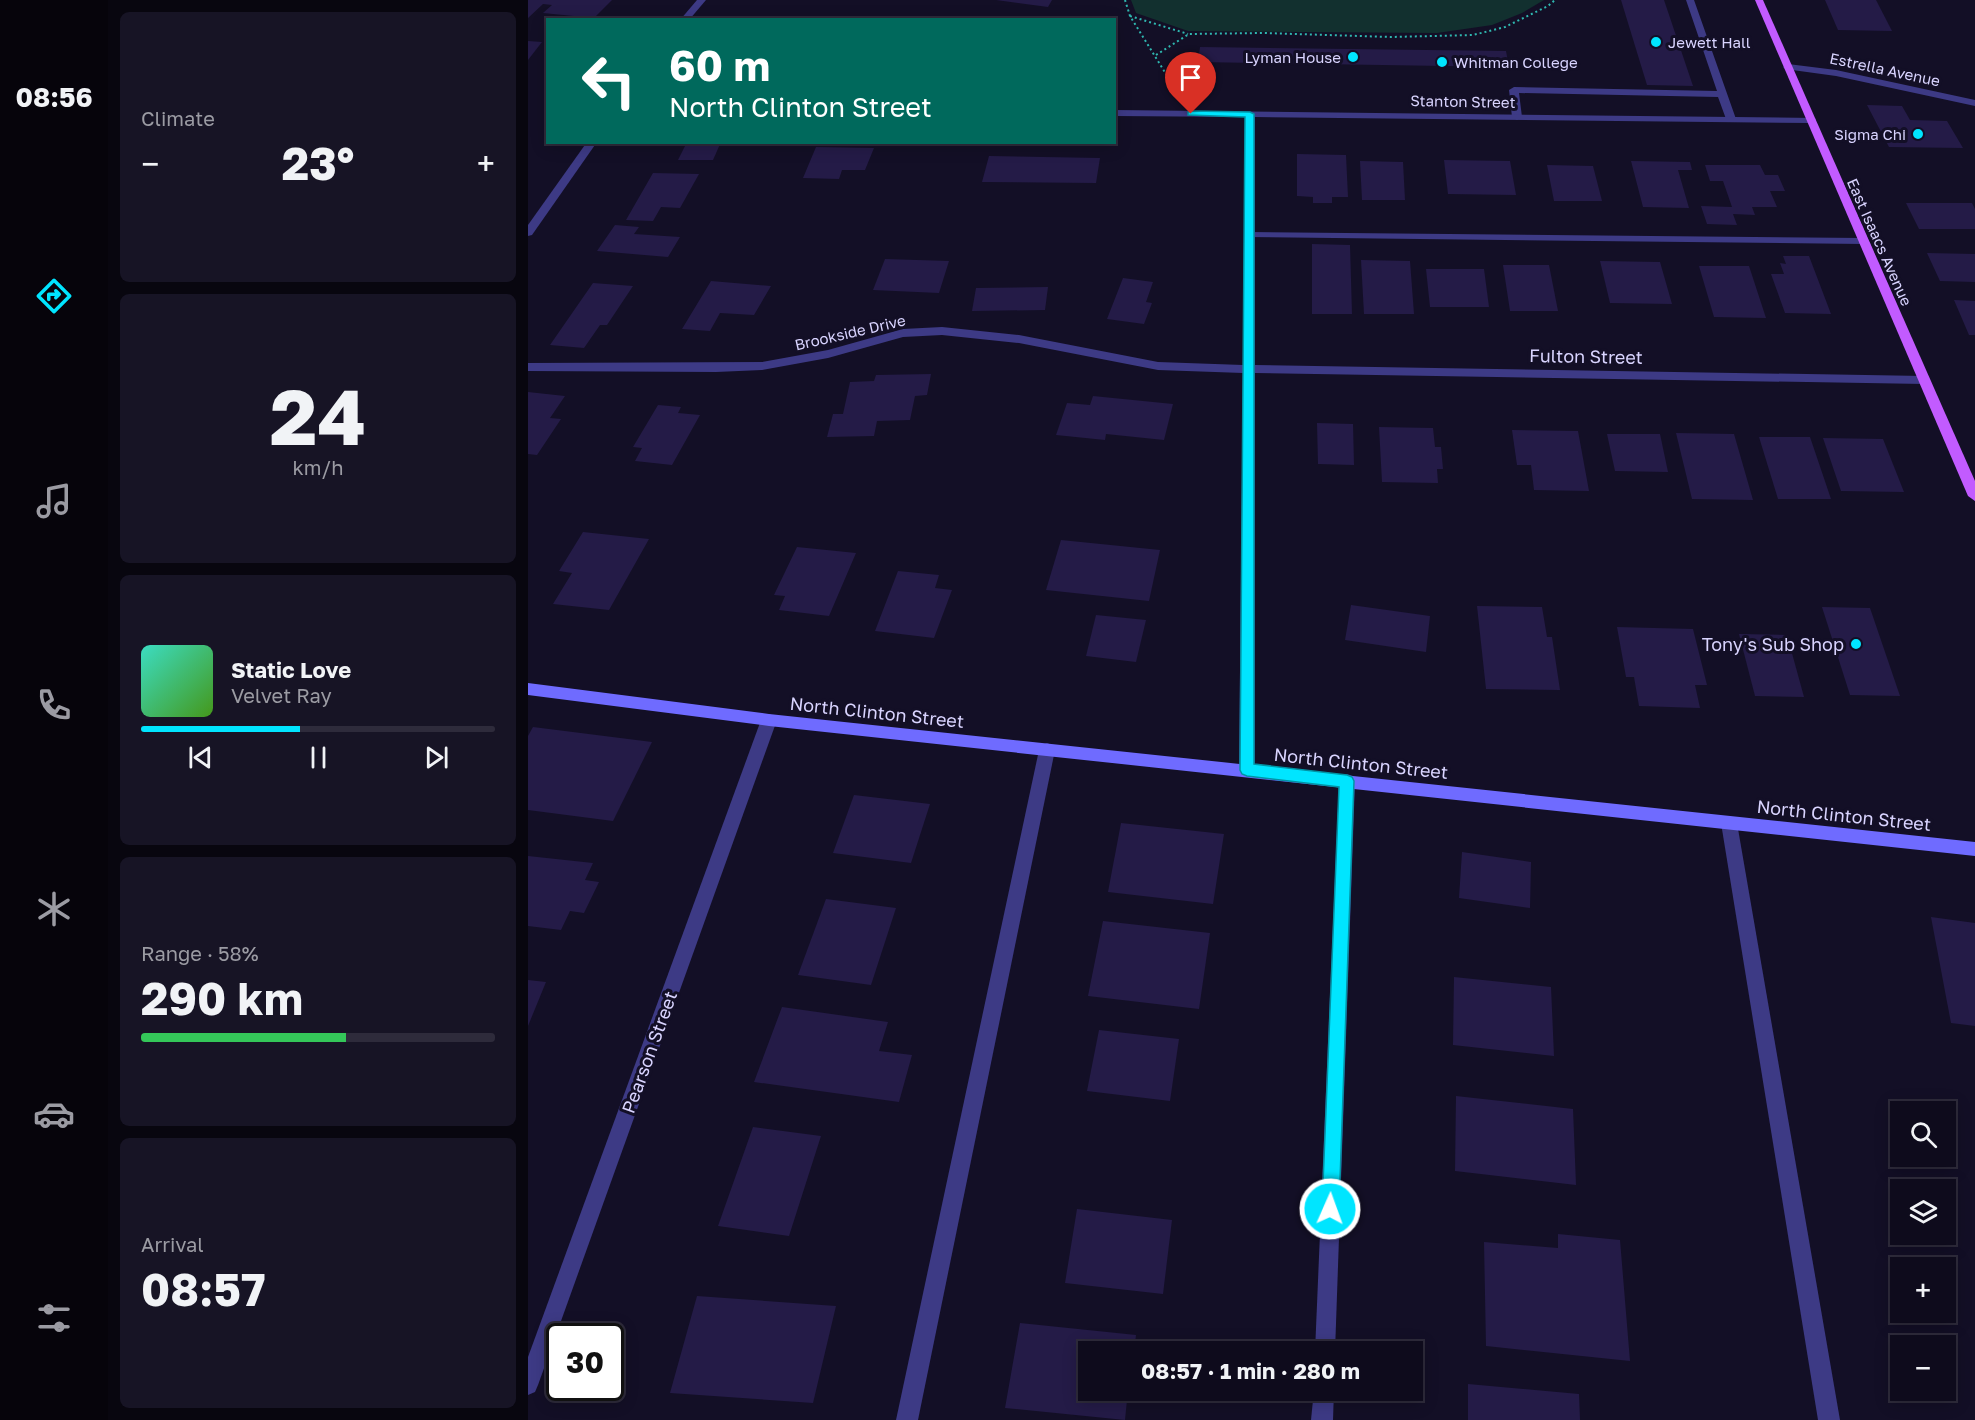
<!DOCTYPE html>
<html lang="en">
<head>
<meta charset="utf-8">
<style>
	:root { --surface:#0e0b1c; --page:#171425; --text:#f1f3f6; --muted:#9b9ba3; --line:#2e2b3b; --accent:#00e5ff }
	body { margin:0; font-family:"Golos Text",sans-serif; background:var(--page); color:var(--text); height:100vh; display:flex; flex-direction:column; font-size:22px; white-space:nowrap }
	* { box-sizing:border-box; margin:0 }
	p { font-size:20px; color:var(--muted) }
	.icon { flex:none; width:33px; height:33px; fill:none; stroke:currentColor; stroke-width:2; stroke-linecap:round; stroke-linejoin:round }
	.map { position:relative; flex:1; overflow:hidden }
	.panel { display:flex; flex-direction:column; gap:12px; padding:12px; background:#08060f; width:420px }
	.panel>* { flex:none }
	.banner { position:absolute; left:18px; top:18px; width:570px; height:126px; border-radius:0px; box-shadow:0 3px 15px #0003,0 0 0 2px var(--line); background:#00695c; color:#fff; overflow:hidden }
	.buttons { position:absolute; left:1362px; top:1101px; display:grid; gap:12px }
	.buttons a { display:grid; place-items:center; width:66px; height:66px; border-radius:0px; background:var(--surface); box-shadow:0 3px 15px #0003,0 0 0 2px var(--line); font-size:30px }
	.speed { position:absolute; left:18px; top:1323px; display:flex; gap:12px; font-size:30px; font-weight:700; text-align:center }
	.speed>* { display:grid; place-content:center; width:78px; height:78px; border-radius:50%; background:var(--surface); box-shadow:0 3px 15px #0003,0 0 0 2px var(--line); line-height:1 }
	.speed .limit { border:3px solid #111; border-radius:9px; background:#fff; color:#111 }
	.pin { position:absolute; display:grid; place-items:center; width:51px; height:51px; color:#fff; margin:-62px -26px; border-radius:50% 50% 50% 0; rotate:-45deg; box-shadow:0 0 6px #0007 }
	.pin .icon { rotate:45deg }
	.me { position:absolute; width:66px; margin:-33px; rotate:2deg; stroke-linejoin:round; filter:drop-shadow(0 0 4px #0008) }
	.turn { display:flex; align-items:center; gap:21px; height:126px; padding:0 24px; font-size:27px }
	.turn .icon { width:78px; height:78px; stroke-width:2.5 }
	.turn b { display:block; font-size:42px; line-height:51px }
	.big { font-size:45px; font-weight:700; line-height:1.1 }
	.panel .widget { flex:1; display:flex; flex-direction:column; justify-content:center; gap:9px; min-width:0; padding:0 21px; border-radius:9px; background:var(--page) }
	.panel .dial { align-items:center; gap:0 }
	.dial b { font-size:78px; line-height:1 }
	.song { display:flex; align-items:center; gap:18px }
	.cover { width:72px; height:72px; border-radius:9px; background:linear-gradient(135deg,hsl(170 70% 55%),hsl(100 70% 35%)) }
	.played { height:6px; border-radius:3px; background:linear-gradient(90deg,var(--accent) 45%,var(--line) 45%) }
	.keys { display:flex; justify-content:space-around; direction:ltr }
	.heat { display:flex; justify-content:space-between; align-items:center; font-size:33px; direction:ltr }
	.charge { height:9px; border-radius:4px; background:linear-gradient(90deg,#34c759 58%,var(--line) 0) }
	.trip { position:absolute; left:550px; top:1341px; width:345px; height:60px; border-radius:0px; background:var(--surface); box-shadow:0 3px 15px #0003,0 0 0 2px var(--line); font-weight:700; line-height:60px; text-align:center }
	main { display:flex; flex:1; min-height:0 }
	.menu { display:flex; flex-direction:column; width:108px; justify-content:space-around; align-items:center; background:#06040b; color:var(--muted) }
	.menu .icon { width:42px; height:42px }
	.menu .selected { color:var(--accent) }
	.menu b { font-size:27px; color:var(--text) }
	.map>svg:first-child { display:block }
	.green { fill:#12302f }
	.building { fill:#241b47 }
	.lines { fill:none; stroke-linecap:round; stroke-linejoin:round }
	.path { stroke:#2fb8b0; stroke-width:2; stroke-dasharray:2 3; stroke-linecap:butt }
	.lane { fill:#3d3a85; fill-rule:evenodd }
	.street { fill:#3d3a85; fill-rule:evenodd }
	.secondary { fill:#6f6bff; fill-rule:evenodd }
	.primary { fill:#c25bff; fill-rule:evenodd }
	.route { fill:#00e5ff; stroke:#0095a6; stroke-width:1.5 }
	.poi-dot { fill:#00e5ff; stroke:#130f26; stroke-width:2 }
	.labels { text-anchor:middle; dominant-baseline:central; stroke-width:6; stroke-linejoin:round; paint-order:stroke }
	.far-poi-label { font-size:15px; fill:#d9d4ff; stroke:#130f26; text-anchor:start }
	.far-street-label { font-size:15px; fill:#d9d4ff; stroke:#130f26 }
	.street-label { font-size:18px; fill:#d9d4ff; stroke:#130f26 }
	.poi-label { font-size:18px; fill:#d9d4ff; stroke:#130f26; text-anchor:end }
</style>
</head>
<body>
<main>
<nav class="menu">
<b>08:56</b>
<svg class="icon selected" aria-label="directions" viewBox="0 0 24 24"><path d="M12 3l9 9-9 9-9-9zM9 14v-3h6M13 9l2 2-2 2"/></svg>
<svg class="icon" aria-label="music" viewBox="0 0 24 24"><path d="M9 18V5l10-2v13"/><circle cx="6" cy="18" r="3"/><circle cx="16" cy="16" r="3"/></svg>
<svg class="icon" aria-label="phone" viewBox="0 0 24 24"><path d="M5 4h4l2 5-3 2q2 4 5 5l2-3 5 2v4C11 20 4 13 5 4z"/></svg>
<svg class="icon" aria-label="climate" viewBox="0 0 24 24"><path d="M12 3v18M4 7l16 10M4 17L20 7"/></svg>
<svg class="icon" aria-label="car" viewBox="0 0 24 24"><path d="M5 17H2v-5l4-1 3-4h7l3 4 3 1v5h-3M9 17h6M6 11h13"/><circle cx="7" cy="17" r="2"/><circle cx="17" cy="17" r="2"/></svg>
<svg class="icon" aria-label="filters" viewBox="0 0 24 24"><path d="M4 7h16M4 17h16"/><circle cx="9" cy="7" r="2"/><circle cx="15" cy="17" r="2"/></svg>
</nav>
<section class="panel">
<div class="widget"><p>Climate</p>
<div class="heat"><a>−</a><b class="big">23°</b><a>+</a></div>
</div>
<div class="widget dial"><b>24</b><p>km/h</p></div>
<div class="widget">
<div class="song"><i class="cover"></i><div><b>Static Love</b><p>Velvet Ray</p></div></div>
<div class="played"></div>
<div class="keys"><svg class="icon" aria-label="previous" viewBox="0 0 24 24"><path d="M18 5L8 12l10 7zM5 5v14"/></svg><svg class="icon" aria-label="pause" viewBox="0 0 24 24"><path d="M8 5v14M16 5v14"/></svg><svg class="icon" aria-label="next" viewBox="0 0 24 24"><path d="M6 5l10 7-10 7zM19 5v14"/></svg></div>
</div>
<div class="widget"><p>Range · 58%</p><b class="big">290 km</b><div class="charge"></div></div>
<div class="widget"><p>Arrival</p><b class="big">08:57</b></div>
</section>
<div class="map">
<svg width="1447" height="1420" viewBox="0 0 1447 1420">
	<rect width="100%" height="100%" fill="#130f26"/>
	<path class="green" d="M603,0h413l-22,13 -30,12 -55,8 -249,-2 -52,-18z"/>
	<g class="building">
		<path d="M0,0h84l-18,18 -51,-5 9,-8 -9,-1 -15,14z"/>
		<path d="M468,0h56l-4,7z"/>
		<path d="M1093,0h43l29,86 -46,-1z"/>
		<path d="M1297,0h51l16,31 -54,-1z"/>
		<path d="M0,41l14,1 -14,18z"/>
		<path d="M672,47l306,4 3,16 -311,-5z"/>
		<path d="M1339,105l35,1 8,14 37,1 16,27 -74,-1z"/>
		<path d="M159,142h34l-8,18h-35z"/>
		<path d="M288,147l58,1 -9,22h-23l-3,9 -36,-1z"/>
		<path d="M769,154l49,1 2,42h-16v6h-19v-6l-16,-1z"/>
		<path d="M461,156l111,2 -4,25 -114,-1z"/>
		<path d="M916,160l66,1 6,34 -68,-1z"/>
		<path d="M832,161l43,1 2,38h-43z"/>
		<path d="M1103,161l59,1 2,8h-14l11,38 -46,-1z"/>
		<path d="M1019,165l46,1 9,35h-48z"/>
		<path d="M1177,165h55l5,10h13l7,16h-15l7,16h-25l3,8 -22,-1 4,11 -30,-1 -6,-18 31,1 -9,-26h-13z"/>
		<path d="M125,173l46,1 -19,34 -19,-1 -8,14 -27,-1z"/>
		<path d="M1378,203h66l3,6v20h-56z"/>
		<path d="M87,225l24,2 -5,7 46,3 -12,20 -71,-6z"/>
		<path d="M784,244l38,1 2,69h-40z"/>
		<path d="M1399,253l48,1v28l-35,-1z"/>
		<path d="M1255,256h26l22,58 -46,-1 -14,-39h13l-4,-11 6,1z"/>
		<path d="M357,259l64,2 -10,32 -66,-3z"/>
		<path d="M833,260l49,1 4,53h-50z"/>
		<path d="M1072,261l60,1 12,42 -62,-1z"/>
		<path d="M975,265h46l9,46h-48z"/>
		<path d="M1171,266h50l17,52 -52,-1z"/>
		<path d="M898,269h58l5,38h-59z"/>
		<path d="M595,278l30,4 -7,20 6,1 -8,21 -37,-5z"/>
		<path d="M183,281l60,5 -17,29 -34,-2 -10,18 -28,-2z"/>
		<path d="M65,283l40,3 -26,39h-7l-16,23 -34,-3z"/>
		<path d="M520,287l-3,23 -73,1 4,-23z"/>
		<path d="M1426,300l21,1v34h-6z"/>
		<path d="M403,374l-4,21 -12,1 -5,24 -33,1 -3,15 -47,1 6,-23h10l7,-32 24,-1 2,-6z"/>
		<path d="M0,392l37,4 -15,22 11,1 -24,36 -9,-1z"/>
		<path d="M565,396l80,8 -9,36 -58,-6 -1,6 -49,-5 11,-32 23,2z"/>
		<path d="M130,405l23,2 -3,6 22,2 -28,50 -37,-4 7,-13 -9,-1z"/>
		<path d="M789,423l36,1 1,41 -36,-1z"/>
		<path d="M851,427l54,1 2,19h6l2,22h-6l1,14 -56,-1z"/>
		<path d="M984,430l66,1 11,60 -55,-1 -3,-25h-14z"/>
		<path d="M1148,433l58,1 19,66 -61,-1z"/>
		<path d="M1079,434h53l8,38 -53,-1z"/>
		<path d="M1231,437h51l21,62h-53z"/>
		<path d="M1295,438l60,1 21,53 -63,-1z"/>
		<path d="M55,532l66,7 -40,71 -56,-6 19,-31 -13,-2z"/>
		<path d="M533,540l99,10 -11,51 -103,-11z"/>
		<path d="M269,547l59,6 -27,63 -50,-6 6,-14 -11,-1z"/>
		<path d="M370,571l41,4 -4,13 17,2 -18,48 -59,-7z"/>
		<path d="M823,605l79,11 -4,36 -81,-12z"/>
		<path d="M949,606l65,1 5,30h5l8,53 -74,-1z"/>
		<path d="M1294,607l48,1 30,88 -50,-1z"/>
		<path d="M568,615l50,5 -10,42 -50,-6z"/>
		<path d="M1089,627l76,2 14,56h-12l5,23 -61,-2 -5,-29h-8z"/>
		<path d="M1211,634l48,1 17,62 -49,-1z"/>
		<path d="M5,727l119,15 -39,79 -85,-11v-74z"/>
		<path d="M326,795l76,9 -19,59 -78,-10z"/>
		<path d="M593,823l103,11 -11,70 -105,-12z"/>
		<path d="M934,852l69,10 -1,46 -71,-10z"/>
		<path d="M0,856l65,7 -8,17 14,2 -15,31 -14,-2 -9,19 -33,-4z"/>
		<path d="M298,899l70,9 -25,77 -73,-10z"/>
		<path d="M1403,917l44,6v103l-24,-3z"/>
		<path d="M575,921l107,12 -11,76 -111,-13z"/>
		<path d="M926,977l97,10 3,69 -101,-11z"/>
		<path d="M0,980l18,2 -18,44z"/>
		<path d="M254,1007l106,15 -9,29 33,4 -13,47 -145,-20z"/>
		<path d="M571,1030l80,9 -9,62 -83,-10z"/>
		<path d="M928,1096l117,13 3,76 -121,-14z"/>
		<path d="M225,1127l68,9 -32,100 -71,-10z"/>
		<path d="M549,1209l95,11 -9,74 -98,-11z"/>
		<path d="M1030,1234l62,6 10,121 -144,-15 -2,-104 74,6z"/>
		<path d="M169,1296l139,10 -23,97 -143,-10z"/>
		<path d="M492,1323l116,12 -2,17h-45v38h39l-3,30 -120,-12z"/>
		<path d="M940,1384l111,10 1,26h-112z"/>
	</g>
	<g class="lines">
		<g class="path">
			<path d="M597,0l5,16 46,74"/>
			<path d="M602,16l58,18"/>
			<path d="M628,55l33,-21 74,-1 128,4 82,-2 32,-8 43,-21 7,-6"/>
		</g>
		<g class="lane">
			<path d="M1158,0h8l42,119 -1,2 -9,-2 -8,-22 -199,-4 3,24 -5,3 -5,-3 -3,-27 5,-3 203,4z"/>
			<path d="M722,232l613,6 5,3 -5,3 -617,-7v-4z"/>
			<path d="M519,743l5,2 3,5 -137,670h-22l143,-670 3,-5z"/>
			<path d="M1201,816l6,2 2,5 103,597h-22l-97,-597 2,-5z"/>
		</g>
		<g class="street">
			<path d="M169,0h9l-17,20h-9z"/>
			<path d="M1260,64l48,6 139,30v6l-139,-30 -51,-7 -2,-2z"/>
			<path d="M586,110l701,8 1,2 -5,3 -556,-6v248l669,11 6,4 -6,4 -669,-11v396l-3,5 -5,2 -5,-2 -3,-5 4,-396 -85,-3 -139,-27 -77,-8 -39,2 -75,21 -66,12 -46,2 -188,-1v-8l234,-1 66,-12 75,-21 39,-2 77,8 139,27 85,3 2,-248 -131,-1z"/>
			<path d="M59,142h10l-65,93 -4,1v-11z"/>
			<path d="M241,714l5,2 3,4 -239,665 -3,7 -7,3v-38l233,-637 3,-4z"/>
			<path d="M819,774l6,2 2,5 -20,571h-20l24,-571 2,-5z"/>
			<path d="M786,1390h20l-1,30h-22z"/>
		</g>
		<path class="secondary" d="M0,683l241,31 1206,128v14l-1206,-130 -241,-31z"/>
		<path class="primary" d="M1227,0h8l212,481v20l-7,-5z"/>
	</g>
	<path class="route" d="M663,111l59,1 4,2v650l93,11 5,2 2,4 -15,428 -2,6 -7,3 -6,-3 -2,-6 17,-422 -92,-11 -5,-2 -2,-4 5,-653 -57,-2v-3z"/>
	<g class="poi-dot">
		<circle cx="1128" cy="42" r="6"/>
		<circle cx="825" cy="57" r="6"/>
		<circle cx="914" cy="62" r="6"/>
		<circle cx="1390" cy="134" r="6"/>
		<circle cx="1328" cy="644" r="6"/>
	</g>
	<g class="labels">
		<g class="far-poi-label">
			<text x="1140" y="42">Jewett Hall</text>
			<text x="813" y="57" text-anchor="end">Lyman House</text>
			<text x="926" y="62">Whitman College</text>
			<text x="1378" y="134" text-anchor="end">Sigma Chi</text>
		</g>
		<g class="far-street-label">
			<text transform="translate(1357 69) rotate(12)">Estrella Avenue</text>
			<text transform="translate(935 101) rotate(1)">Stanton Street</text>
			<text transform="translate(1352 242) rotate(66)">East Isaacs Avenue</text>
			<text transform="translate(322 332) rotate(-13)">Brookside Drive</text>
		</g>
		<g class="street-label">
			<text transform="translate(1058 356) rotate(1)">Fulton Street</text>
			<text transform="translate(349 712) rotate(6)">North Clinton Street</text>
			<text transform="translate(833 763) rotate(6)">North Clinton Street</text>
			<text transform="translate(1316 815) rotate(6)">North Clinton Street</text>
			<text transform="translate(121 1052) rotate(-70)">Pearson Street</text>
		</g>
		<g class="poi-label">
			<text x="1316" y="644">Tony's Sub Shop</text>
		</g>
	</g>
</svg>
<div class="buttons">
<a><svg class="icon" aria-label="search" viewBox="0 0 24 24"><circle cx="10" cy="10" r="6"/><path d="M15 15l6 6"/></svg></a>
<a><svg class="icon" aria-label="layers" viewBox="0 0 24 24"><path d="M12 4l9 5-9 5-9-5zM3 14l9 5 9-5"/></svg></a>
<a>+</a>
<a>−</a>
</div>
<div class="speed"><div class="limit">30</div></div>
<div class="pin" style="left:663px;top:114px;background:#d93025"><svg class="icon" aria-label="arrive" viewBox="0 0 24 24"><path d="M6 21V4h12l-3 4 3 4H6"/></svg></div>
<svg class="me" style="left:802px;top:1209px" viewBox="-20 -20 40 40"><circle r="17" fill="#00e5ff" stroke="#fff" stroke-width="3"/><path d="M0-11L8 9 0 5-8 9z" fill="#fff"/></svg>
<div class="trip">08:57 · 1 min · 280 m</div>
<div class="banner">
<div class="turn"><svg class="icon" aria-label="left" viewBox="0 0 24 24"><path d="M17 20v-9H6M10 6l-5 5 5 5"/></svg><div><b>60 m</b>North Clinton Street</div></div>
</div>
</div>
</main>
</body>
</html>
